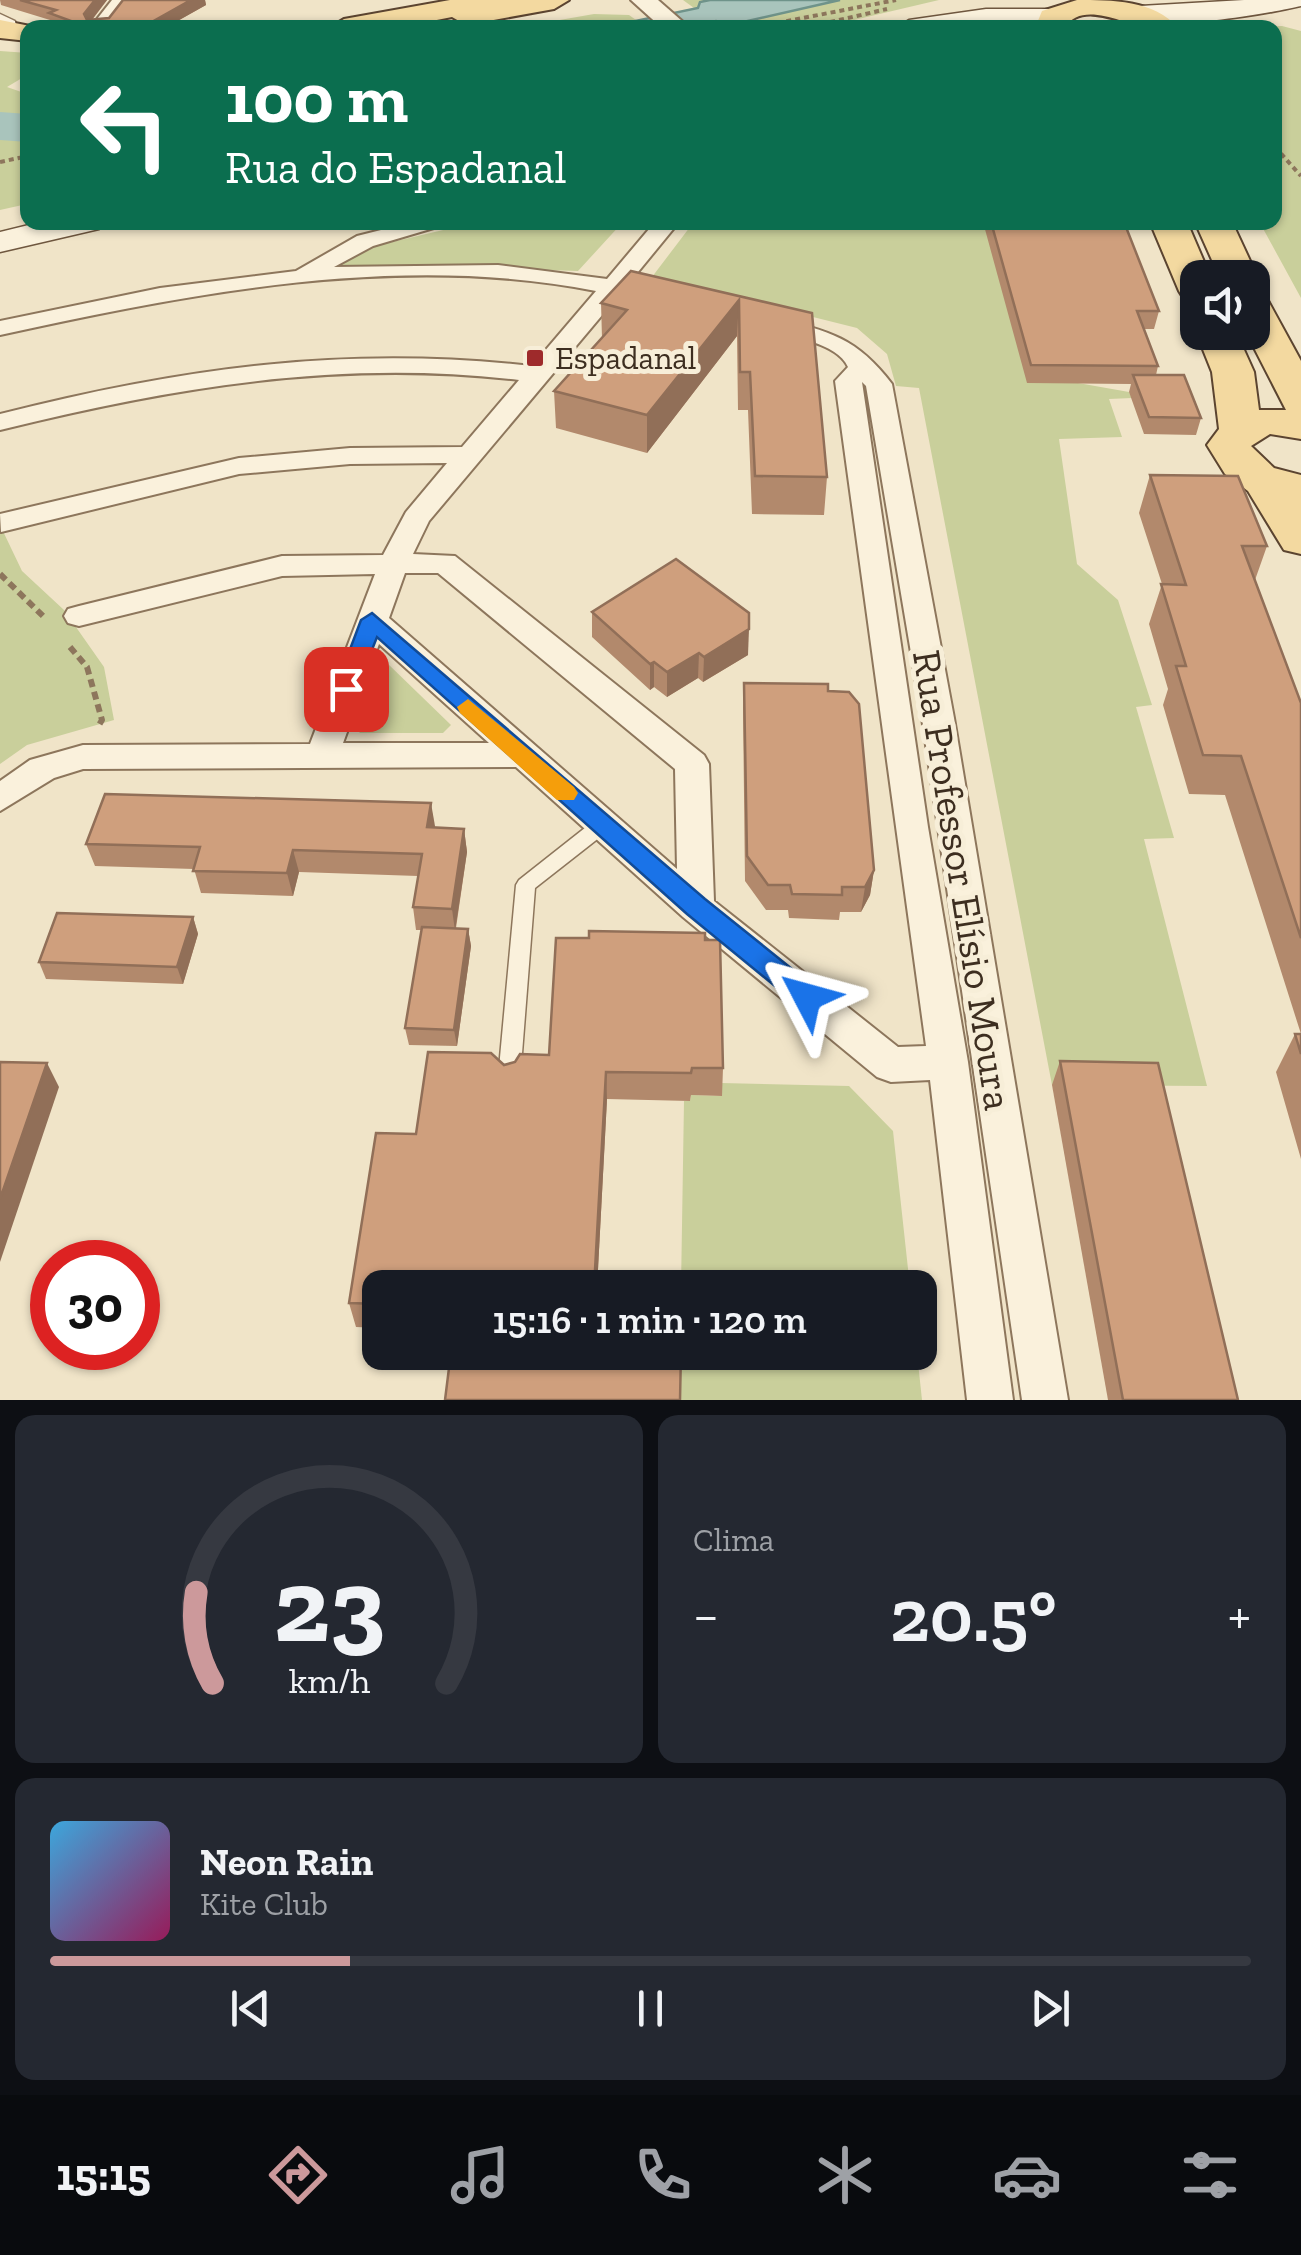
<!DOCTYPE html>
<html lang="pt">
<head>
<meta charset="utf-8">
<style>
	:root { --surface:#171b24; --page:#242831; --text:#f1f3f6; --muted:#9ea1a6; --line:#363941; --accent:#cc999b }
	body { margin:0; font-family:"Zilla Slab",serif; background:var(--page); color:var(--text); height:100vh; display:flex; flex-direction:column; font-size:38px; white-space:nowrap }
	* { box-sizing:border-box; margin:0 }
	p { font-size:32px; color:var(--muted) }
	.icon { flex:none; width:55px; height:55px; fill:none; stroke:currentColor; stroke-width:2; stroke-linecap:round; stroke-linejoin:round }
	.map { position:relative; height:1400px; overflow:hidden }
	.sheet { display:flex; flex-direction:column; gap:15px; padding:15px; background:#0d0f14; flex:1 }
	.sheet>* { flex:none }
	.banner { position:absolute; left:20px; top:20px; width:1262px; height:210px; border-radius:20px; box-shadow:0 2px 8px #0004; background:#0b6e4f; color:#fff; overflow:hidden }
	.buttons { position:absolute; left:1180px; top:260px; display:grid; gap:20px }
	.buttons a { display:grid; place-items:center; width:90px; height:90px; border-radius:20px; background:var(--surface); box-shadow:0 2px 8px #0004; font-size:50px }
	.speed { position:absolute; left:30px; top:1240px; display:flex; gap:20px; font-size:50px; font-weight:700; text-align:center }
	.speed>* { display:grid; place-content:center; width:130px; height:130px; border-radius:50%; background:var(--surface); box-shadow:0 2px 8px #0004; line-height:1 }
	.speed .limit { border:15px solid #d22; background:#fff; color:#111 }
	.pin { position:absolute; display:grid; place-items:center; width:85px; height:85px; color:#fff; margin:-42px; border-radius:20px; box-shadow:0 5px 15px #0006 }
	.me { position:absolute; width:110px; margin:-55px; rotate:309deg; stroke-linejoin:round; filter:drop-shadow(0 0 8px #0008) }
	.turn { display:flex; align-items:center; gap:35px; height:210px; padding:0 40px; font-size:45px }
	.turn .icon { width:130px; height:130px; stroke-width:2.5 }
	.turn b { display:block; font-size:70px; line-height:85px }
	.big { font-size:75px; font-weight:600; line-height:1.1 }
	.sheet .card { flex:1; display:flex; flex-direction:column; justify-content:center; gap:15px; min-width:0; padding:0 35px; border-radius:20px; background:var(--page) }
	.sheet .dial { align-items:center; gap:0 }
	.dial svg { height:260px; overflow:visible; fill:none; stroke:var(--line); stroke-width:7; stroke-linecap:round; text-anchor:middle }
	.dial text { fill:var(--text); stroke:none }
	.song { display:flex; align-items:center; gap:30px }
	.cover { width:120px; height:120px; border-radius:15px; background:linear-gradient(135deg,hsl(200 70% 55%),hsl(330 70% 35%)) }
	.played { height:10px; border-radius:5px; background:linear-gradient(90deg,var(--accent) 25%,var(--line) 25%) }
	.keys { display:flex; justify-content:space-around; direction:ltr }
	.heat { display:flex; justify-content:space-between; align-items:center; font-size:55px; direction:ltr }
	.sheet .tiles { flex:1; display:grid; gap:15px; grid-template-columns:1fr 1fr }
	.card:last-child { grid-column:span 2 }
	.trip { position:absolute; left:362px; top:1270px; width:575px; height:100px; border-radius:20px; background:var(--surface); box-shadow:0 2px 8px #0004; font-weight:600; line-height:100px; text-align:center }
	.tab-bar { display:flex; height:160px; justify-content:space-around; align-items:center; background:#090b0e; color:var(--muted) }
	.tab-bar .icon { width:70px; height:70px }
	.tab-bar .selected { color:var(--accent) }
	.tab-bar b { font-size:45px; color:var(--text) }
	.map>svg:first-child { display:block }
	.green { fill:#c9cf9b }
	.water { fill:#a9c4bc; stroke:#6f938a; stroke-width:2.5 }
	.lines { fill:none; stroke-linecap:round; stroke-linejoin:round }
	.river { fill:#a9c4bc; fill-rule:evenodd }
	.service-casing { stroke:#8d765c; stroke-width:3 }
	.minor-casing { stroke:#8d765c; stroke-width:4 }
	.tertiary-casing { stroke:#8d765c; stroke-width:4 }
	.secondary-casing { stroke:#6f573f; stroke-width:3 }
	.primary-casing { stroke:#5b4430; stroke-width:4 }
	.path-far1 { stroke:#8d765c; stroke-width:4; stroke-dasharray:5 4; stroke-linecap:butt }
	.path { stroke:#8d765c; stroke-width:6; stroke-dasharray:8 5; stroke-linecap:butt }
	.service { fill:#faf1dc; fill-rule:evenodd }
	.minor { fill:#faf1dc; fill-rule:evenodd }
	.tertiary { fill:#faf1dc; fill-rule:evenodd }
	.secondary { fill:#faf1dc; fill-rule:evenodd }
	.primary { fill:#f3d9a0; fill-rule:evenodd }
	.wall { fill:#b2896c }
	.shaded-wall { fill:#916f58 }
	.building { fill:#cf9f7d; stroke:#916f58; stroke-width:2.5 }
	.route { fill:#1a73e8; stroke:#114b97; stroke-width:2.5 }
	.slow { fill:#f59e0b }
	.poi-dot { fill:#9e2a2b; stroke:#f7eed8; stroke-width:4 }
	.labels { text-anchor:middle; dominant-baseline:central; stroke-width:10; stroke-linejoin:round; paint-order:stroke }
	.far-poi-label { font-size:32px; fill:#3d2e20; stroke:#f7eed8; text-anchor:start }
	.street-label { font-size:40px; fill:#3d2e20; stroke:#f7eed8 }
</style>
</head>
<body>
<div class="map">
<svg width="1301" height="1400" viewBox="0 0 1301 1400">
	<rect width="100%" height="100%" fill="#f0e4c8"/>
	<g class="green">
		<path d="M683,0h256l-119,28 -100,-1z"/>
		<path d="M594,14l35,1 17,12 -132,1z"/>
		<path d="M1282,26l19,5v267l-41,-75 15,-1v-194l-17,-1z"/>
		<path d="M0,51l28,2 -1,22 -20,12 20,7v110l-27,6z"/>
		<path d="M473,223h149l-44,48 -157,-5 -92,3 46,-23z"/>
		<path d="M693,223h290l95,160 51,9 3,6 -23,1 13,38 -63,2 18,125 41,36 34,105 -16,2 38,131 -30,1 63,247 -155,-1 -133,-697 -23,-2 -9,-32 -30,-26 -205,-51z"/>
		<path d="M0,525l22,46 42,39 40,57 10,53 -87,25 -27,19z"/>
		<path d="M387,663l64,62 -8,8h-83l-8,-8 25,-60z"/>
		<path d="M721,1083l128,3 44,45 17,156 -229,1 3,-187h6l1,-6 30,1z"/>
		<path d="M680,1352l237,1 5,47h-243z"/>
	</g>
	<path class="water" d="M710,0h130l-110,25 -14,-4 -29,6 -85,1 96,-20 2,-6z"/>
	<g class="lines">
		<path class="river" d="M0,112l28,2v28l-28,-2z"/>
		<g class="service-casing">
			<g id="service">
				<path d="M0,14l15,7 2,11h-8l-3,-7 -6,-4z"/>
				<path d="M602,818l7,2 2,5 -2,5 -74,58 -15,191 -3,7 -8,3 -8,-3 -3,-7 18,-194 3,-5 76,-60z"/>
			</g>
		</g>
		<g class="minor-casing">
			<g id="minor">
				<path d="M112,0h19l-22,28h-19z"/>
				<path d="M413,222h41l-81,24 -39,21 164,-2 109,14 48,-57h24l-50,61 39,8 3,5 -3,5 -49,-6 -190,226 -16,33 42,2 249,199 5,9 5,137 184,146 28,-1 -91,-665 13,-14c-11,-25 -58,-30 -83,-37l-3,-5 12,-7c56,13 83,20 118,66l62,334 114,682h-46l-100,-682 -56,-332 -4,-4 66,445 40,235 45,338h-46l-37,-320 -39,2 -14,-5 -194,-160 -167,-150 -433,2 -29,9 -54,33v-30l30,-21 53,-15 227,-1 65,-170 -93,2 -203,50 -11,-3 -4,-7 4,-7 11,-3 203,-50 101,-1 23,-43 41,-49 -97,1 -111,10 -238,58 -1,-18 239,-56 111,-10 112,-1 57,-67c-179,-21 -345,7 -519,50v-16c181,-46 345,-69 532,-48l64,-75c-195,-39 -405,2 -596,44v-14l160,-33 136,-17 61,-35zM405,573h33l237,196 2,100 -288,-251zM379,644l110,99h-146z"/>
			</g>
		</g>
		<g class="tertiary-casing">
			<path id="tertiary" d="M631,0h27l32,28h-28z"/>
		</g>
		<g class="secondary-casing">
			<g id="secondary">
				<path d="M1244,0h57v6c-30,7 -155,30 -174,8l13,-8z"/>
				<path d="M986,9h67l14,8 -14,8 -157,3 13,-8z"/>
				<path d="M41,222h62l-4,7 -99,23v-20z"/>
			</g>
		</g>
		<g class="primary-casing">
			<g id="primary">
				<path d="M450,0h119l-15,9 -88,16 -14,-8 -56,11h-67l15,-9z"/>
				<path d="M1077,0c34,0 78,0 101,28 -10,0 -22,1 -32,0 -22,-4 -65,-28 -81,0h-30l7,-17z"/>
				<path d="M0,20l40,8h-12v13l-28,-3z"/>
				<path d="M1150,222h37l24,56h-13v25l-14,-4 -5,-8z"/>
				<path d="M1195,222h37l26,56 -5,8 -1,-8h-32z"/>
				<path d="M1252,293l14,4 35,64v78l-31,-5 -19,12 23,22 27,7v79l-17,-4 -36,-59 -23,-17 -18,-29 12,-16 -7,-57 -16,-40 2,-2 38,2 18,40 5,38h27l-40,-78h6z"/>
			</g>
		</g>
		<g class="path-far1">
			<path d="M751,28l145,-28"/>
			<path d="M804,28l83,-19"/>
			<path d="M1275,147l26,29"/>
			<path d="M0,162l28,-6"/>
		</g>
		<g class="path">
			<path d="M0,574l45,44"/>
			<path d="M70,647l17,20 15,53 -3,5"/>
		</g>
		<use href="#service" class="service"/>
		<use href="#minor" class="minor"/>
		<use href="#tertiary" class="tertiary"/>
		<use href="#secondary" class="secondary"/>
		<use href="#primary" class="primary"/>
	</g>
	<g class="wall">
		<path d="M0,0h107l-15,20 17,-2 14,-18h82l1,5 -41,23h-106l-7,-3 -2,-5 -49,-15z"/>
		<path d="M983,222h141l35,89 -5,18h-10l14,37 -2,9 45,43 -5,17 -52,-1 -15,-42 2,-8 -104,-1z"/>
		<path d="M601,303l211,10 15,164 -3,38 -72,-1 -4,-104h-10l-1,-74 -90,117 -91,-25 -2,-37 48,-53z"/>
		<path d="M1150,475l117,71 -12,34 46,123v456l-25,-87 19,-38h6l-76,-239 -36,-1 -26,-89 5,-16 -19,-65 13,-40 -23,-71z"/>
		<path d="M592,612l156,43 -45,27 -5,-4 -31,19 -13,-10 -4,3 -58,-53z"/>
		<path d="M744,683l84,8 46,179 -4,25 -9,17h-21l-1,8 -50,-2 -1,-8h-22l-21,-29 -2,-173z"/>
		<path d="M434,828l30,1 3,23 -11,76 12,1 3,17 -14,100 -48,-1 -4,-17 16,-98h-5l-3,-23 5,-31 -119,-4 -6,24 -92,-3 -7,-24 -99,-3 -9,-22z"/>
		<path d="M193,917l5,17 -15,50 -137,-5 -7,-17z"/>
		<path d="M705,940l18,128 -1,28 -31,-1 -1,6 -83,-2 -10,189h-217v40l-24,-1 -7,-24 67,-169 88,-69 45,-10z"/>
		<path d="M1060,1061l178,339h-130l-56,-315z"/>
	</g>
	<g class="shaded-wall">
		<path d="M95,0h12l-20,26 -3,-12z"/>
		<path d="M191,0h14l1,5 -41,23h-24z"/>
		<path d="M739,300l-2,36 -90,117v-38z"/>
		<path d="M749,629l-1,26 -45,27 1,-25z"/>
		<path d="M699,653l-1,25 -31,19v-25z"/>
		<path d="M654,662v25l-4,3v-26z"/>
		<path d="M431,803l4,23 -5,24 -3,-23z"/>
		<path d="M464,829l3,23 -12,79 -3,-22z"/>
		<path d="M293,850l6,22 -6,24 -6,-23z"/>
		<path d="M874,870l-4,25 -9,17 4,-25z"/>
		<path d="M193,917l5,17 -15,50 -6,-17z"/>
		<path d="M468,929l3,17 -14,100 -3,-16z"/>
		<path d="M47,1063l12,24 -59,175v-63z"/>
		<path d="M606,1072l1,27 -10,189h-3z"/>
	</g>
	<g class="building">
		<path d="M20,0h75l-11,14 3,6 22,-2 14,-18h68l-50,28h-51l-41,-15 7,-3z"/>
		<path d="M991,222h133l35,89h-22l21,55 -127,-1z"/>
		<path d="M631,271l181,42 15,164 -72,-1 -5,-104h-10l-1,-72 -92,115 -93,-24 73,-81 -26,-7z"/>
		<path d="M1133,375h51l17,43 -52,-1z"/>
		<path d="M1150,475l88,1 29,70h-25l59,157v235l-60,-182 -38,-1 -27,-89h10l-25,-82 25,1z"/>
		<path d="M676,559l73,54v16l-45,28 -5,-4 -32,19 -13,-10 -4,2 -58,-52z"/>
		<path d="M744,683l84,1v7l21,1 10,12 15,166 -9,17h-23v8l-50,-1 -2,-9h-22l-21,-29z"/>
		<path d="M105,794l326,9 -4,24 37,2 -12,80 -39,-2 9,-53 -129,-4 -6,23 -94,-2 7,-24 -114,-3z"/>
		<path d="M57,913l136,4 -16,50 -138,-5z"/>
		<path d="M422,927l46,2 -14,101 -49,-2z"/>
		<path d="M589,931l116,2v7h15l3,128h-31l-1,5 -85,-1 -12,216h-214v16l-31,-1 27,-170 40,1 12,-82 63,1 13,12 11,-3 5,-8 29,1 7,-117h33z"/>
		<path d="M1295,1034h6v20z"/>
		<path d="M1060,1061l98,2 80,337h-115z"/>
		<path d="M0,1062l47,1 -47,136z"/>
		<path d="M451,1352h230l-1,48h-235z"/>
	</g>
	<path class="route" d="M372,613l333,286 112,90 4,8 -4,8h-19l-111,-91 -310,-277 -23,58h-15l-4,-6 26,-69z"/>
	<path class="slow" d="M468,699l106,88 4,6 -4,7h-17l-97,-87 -3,-6z"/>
	<rect class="poi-dot" x="525" y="348" width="20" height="20" rx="5"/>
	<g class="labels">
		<g class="far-poi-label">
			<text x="555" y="358">Espadanal</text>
		</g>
		<g class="street-label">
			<text transform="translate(963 880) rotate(81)">Rua Professor Elísio Moura</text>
		</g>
	</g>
</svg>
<div class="buttons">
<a><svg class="icon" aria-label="sound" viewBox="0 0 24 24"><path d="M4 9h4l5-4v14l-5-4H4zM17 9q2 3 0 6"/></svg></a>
</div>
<div class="speed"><div class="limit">30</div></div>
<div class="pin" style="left:346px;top:689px;background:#d93025"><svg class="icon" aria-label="arrive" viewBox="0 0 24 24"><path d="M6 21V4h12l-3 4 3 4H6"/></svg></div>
<svg class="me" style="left:807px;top:997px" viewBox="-20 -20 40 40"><path d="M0-17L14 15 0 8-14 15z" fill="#1a73e8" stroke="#fff" stroke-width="4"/></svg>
<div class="trip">15:16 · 1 min · 120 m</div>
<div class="banner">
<div class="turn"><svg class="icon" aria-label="left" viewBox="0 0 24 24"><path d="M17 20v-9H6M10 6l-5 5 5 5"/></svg><div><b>100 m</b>Rua do Espadanal</div></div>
</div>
</div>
<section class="sheet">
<div class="tiles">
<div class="card dial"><svg viewBox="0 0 100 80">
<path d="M14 69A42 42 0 1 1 86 69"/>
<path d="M14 69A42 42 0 0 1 9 41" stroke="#cc999b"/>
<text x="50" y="56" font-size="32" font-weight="700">23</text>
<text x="50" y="72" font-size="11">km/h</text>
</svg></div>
<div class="card"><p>Clima</p>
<div class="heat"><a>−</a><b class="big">20.5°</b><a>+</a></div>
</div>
<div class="card">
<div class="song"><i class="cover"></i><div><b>Neon Rain</b><p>Kite Club</p></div></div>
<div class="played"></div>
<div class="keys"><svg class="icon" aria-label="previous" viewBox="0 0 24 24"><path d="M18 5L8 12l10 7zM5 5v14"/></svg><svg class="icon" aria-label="pause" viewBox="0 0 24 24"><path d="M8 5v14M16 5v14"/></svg><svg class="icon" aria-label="next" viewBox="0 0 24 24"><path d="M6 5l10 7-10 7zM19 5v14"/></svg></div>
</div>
</div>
</section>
<nav class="tab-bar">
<b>15:15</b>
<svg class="icon selected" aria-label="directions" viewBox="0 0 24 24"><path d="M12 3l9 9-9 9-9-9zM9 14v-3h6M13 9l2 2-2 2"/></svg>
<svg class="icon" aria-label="music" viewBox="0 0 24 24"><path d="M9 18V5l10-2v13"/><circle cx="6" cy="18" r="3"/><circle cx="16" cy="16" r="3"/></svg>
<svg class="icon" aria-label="phone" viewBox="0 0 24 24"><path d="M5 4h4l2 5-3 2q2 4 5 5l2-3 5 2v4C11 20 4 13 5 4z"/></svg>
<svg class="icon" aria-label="climate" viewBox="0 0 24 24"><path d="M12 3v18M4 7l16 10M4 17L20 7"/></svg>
<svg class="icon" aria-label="car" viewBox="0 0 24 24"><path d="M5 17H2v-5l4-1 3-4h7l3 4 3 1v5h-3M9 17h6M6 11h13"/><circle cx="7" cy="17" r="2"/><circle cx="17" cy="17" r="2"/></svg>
<svg class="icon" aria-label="filters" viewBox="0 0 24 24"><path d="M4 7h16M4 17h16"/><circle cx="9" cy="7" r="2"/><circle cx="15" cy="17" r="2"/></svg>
</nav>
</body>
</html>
